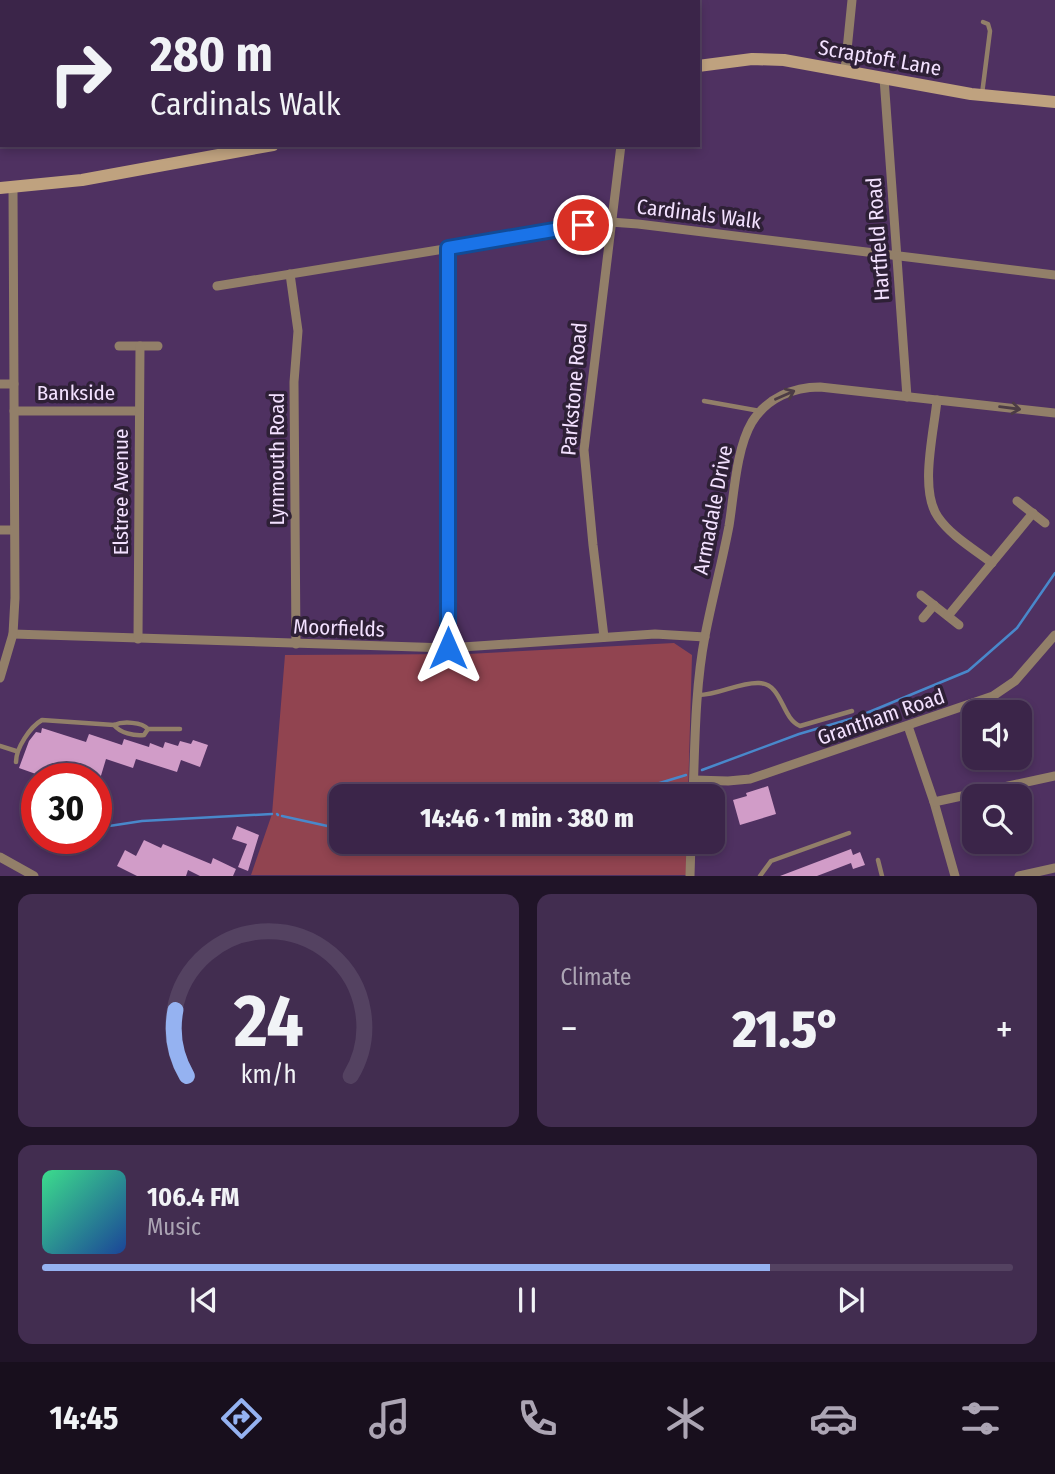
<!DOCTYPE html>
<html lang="en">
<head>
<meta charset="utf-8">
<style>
	:root { --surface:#3b2549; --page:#422d50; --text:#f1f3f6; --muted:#aca5b4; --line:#544261; --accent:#95b2f1 }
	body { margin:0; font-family:"Fira Sans Condensed",sans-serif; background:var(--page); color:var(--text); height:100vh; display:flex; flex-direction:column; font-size:26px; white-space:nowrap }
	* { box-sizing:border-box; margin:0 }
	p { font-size:23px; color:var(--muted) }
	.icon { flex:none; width:38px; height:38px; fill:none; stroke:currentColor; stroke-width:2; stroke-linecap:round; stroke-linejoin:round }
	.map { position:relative; height:876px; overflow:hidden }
	.sheet { display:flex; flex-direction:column; gap:18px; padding:18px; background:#201428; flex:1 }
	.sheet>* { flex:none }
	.hud { position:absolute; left:0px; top:0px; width:700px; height:147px; box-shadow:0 4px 10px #0003,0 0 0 2px var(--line); background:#3b2549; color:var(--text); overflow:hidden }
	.tools { position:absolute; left:962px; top:700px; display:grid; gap:14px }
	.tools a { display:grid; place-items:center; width:70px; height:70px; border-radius:14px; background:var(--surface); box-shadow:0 4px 10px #0003,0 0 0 2px var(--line); font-size:35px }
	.speed { position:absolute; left:21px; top:763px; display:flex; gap:14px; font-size:35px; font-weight:700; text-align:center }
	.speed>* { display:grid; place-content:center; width:91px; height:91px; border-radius:50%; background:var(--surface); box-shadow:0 4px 10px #0003,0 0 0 2px var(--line); line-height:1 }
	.speed .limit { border:10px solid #d22; background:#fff; color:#111 }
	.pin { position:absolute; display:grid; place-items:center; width:60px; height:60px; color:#fff; margin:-30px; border:4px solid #fff; border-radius:50%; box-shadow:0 2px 7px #0007 }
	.me { position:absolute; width:77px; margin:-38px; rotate:0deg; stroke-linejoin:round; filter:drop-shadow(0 0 5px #0008) }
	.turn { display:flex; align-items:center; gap:24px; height:147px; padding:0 35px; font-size:32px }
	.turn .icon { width:91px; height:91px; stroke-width:2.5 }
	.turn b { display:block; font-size:49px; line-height:60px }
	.big { font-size:52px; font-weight:800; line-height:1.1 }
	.sheet .widget { flex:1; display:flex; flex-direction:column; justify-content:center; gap:10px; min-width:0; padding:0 24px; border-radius:14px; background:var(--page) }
	.sheet .dial { align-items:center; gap:0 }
	.dial svg { height:182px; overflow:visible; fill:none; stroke:var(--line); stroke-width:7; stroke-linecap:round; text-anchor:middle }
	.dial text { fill:var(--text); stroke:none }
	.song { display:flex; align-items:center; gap:21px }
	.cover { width:84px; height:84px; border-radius:10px; background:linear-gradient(135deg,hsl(150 70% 55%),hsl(220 70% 35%)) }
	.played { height:7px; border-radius:4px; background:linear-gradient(90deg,var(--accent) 75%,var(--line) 75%) }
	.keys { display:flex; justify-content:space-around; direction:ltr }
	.heat { display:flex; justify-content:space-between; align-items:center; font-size:38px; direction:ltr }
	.sheet .tiles { flex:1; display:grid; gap:18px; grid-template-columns:1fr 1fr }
	.widget:last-child { grid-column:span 2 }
	.trip { position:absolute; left:329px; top:784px; width:396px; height:70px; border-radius:14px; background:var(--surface); box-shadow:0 4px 10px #0003,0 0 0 2px var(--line); font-weight:800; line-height:70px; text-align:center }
	.menu { display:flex; height:112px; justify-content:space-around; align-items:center; background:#180f1d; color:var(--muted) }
	.menu .icon { width:49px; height:49px }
	.menu .current { color:var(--accent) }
	.menu b { font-size:32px; color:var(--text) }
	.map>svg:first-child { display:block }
	.green { fill:#914450 }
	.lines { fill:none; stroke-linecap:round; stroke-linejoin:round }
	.stream { stroke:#4988cb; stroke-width:2.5 }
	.building { fill:#d19cc8 }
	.lane { stroke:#927f69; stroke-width:4.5 }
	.street { stroke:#927f69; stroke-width:9 }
	.secondary { stroke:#bfa27f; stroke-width:12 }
	.oneway { stroke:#4c3c45 }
	.route-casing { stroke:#114b97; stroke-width:18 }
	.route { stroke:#1a73e8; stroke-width:12 }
	.labels { text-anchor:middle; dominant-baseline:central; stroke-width:7; stroke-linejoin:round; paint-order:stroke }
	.street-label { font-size:21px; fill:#f3e1ff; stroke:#2e2036 }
</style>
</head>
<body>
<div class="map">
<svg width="1055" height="876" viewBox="0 0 1055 876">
	<rect width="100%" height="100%" fill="#4f3161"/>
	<path class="green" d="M674,643l18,12 -4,141h-347v46h345v33h-435l21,-61 13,-159 183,-1z"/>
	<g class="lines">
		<g class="stream">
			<path d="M702,770l97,-36 58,-17 111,-46 49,-43 38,-55"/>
			<path d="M617,796l69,-21"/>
			<path d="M277,814l1,1"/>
			<path d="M282,816l59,13"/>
			<path d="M96,828l46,-7 130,-7"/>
		</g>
	</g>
	<g class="building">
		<path d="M42,728l44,14 3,-8 33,11 2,-6 25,8 1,-4 13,5 2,-6 13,4 2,-5 11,3 2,-4 15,5 -8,22 -19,-7 -4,12 -41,-13 -3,9 -27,-9 -6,20h-50l-31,-11 10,-27 7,-9 5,1z"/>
		<path d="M768,786l8,28 -36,11 -7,-25 14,-4 -1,-3z"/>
		<path d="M237,826l22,9 -11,36 -10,-4 9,-23 -15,-5z"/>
		<path d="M144,840l17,8 2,-4 48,20 2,-6 23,11 -3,7h-33l-12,-6 -2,6h-49l-20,-10 8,-16 11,6z"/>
		<path d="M851,849l2,6 7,-3 5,13 -12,4 -2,-6 -34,13h-37z"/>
	</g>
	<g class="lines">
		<g class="lane">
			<path d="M982,94l8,-63 -2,-7 -5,-2"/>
			<path d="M704,401l56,10"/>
			<path d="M698,695c21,0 41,-13 61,-12 24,1 22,35 41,43l52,-15"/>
			<path d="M114,725c6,8 20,11 30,10l4,-6"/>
			<path d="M0,746l16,5"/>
			<path d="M16,762c0,-14 14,-35 26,-42l72,5c9,-4 28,-3 34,4h32"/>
			<path d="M878,860l4,16"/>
			<path d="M760,876l11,-15 78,-28"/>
		</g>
		<g class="street">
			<path d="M303,0v2"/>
			<path d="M616,0v2"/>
			<path d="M89,2v-2"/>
			<path d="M845,70l7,-70"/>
			<path d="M884,78l23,319"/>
			<path d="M0,122l2,-4"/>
			<path d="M290,274l8,57 -4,51 2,262"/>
			<path d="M217,286l393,-64 28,2 417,51"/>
			<path d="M119,346h39"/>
			<path d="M0,384h14"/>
			<path d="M937,400c-3,32 -18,90 1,117 13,19 36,32 54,46"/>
			<path d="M14,411h125"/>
			<path d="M1017,501l28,22"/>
			<path d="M0,530h14"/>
			<path d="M921,595l38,30"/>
			<path d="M948,616l85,-103"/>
			<path d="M923,618l11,-13"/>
			<path d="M13,634l435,14 207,-14 50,3"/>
			<path d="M604,637l-11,-92 -9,-95 37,-305"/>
			<path d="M138,639l2,-293"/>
			<path d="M448,648v-400"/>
			<path d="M0,678l13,-44 2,-36 -2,-410"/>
			<path d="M908,726l26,76 21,74"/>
			<path d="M694,780l34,1 22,-2 243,-83 22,-15 40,-46"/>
			<path d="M693,796c2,-53 2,-108 12,-160 7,-37 17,-73 24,-110 5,-31 7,-77 23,-104 15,-24 41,-35 68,-35l235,26"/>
			<path d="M934,802l121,-26"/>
			<path d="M0,857l34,19"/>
			<path d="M690,876l1,-34"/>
			<path d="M1019,876l36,-8"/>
		</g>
		<g class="secondary">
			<path d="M698,66l54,-7 32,1 187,34 84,8"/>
			<path d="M0,188l82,-8 191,-35"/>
		</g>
	</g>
	<defs><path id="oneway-shaft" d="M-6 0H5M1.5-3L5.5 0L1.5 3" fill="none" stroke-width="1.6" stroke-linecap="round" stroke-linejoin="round" transform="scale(1.75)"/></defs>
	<g class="oneway">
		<use href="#oneway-shaft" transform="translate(785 395) rotate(-24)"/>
		<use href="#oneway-shaft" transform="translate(1010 408) rotate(7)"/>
	</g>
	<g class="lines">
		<g class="route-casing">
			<path id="route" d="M448,648v-400l135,-23"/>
		</g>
		<use href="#route" class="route"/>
	</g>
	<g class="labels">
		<g class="street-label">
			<text transform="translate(880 58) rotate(10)">Scraptoft Lane</text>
			<text transform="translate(699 214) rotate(7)">Cardinals Walk</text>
			<text transform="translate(878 239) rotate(-94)">Hartfield Road</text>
			<text transform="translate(574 389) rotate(-85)">Parkstone Road</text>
			<text x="76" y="393">Bankside</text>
			<text transform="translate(277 459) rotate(-90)">Lynmouth Road</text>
			<text transform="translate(121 492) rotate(-90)">Elstree Avenue</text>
			<text transform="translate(713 510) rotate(-79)">Armadale Drive</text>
			<text transform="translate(339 628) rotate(2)">Moorfields</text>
			<text transform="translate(881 717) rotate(-19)">Grantham Road</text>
		</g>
	</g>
</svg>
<div class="tools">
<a><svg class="icon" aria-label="sound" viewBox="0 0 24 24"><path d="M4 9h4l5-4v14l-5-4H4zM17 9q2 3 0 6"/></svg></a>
<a><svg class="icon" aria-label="search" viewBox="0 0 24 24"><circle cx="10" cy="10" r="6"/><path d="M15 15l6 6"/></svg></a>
</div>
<div class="speed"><div class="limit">30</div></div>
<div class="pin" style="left:583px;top:225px;background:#d93025"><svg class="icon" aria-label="arrive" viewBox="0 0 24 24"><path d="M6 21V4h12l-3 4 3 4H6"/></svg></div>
<svg class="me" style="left:448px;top:648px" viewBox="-20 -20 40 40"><path d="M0-17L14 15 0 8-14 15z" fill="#1a73e8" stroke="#fff" stroke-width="4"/></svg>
<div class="trip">14:46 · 1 min · 380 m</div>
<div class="hud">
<div class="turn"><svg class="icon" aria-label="right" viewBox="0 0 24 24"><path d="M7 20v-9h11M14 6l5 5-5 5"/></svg><div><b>280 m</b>Cardinals Walk</div></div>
</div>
</div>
<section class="sheet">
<div class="tiles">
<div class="widget dial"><svg viewBox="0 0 100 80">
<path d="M14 69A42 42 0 1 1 86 69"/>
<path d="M14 69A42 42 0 0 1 9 40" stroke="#95b2f1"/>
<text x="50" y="56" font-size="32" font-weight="700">24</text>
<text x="50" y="72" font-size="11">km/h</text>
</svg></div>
<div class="widget"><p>Climate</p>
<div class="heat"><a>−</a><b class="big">21.5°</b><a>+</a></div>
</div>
<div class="widget">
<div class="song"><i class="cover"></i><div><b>106.4 FM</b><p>Music</p></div></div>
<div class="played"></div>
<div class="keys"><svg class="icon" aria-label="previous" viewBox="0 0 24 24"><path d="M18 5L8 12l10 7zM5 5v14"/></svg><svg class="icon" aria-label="pause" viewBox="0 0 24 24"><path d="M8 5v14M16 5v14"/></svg><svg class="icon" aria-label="next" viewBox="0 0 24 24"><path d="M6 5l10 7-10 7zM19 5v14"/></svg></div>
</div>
</div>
</section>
<nav class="menu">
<b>14:45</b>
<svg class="icon current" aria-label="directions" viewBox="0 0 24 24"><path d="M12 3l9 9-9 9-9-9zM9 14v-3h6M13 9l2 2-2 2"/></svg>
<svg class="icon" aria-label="music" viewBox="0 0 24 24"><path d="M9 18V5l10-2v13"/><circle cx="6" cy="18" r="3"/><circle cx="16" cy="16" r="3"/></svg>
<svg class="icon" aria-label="phone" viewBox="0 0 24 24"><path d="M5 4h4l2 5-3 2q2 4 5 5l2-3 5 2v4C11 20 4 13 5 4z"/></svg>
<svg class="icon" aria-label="climate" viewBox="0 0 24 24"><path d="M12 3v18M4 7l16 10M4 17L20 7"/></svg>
<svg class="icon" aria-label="car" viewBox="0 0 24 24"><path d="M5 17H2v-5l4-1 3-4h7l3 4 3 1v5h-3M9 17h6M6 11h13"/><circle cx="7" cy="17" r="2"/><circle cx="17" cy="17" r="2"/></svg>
<svg class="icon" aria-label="filters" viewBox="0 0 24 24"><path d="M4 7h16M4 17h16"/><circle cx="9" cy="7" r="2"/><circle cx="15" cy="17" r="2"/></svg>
</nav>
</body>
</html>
